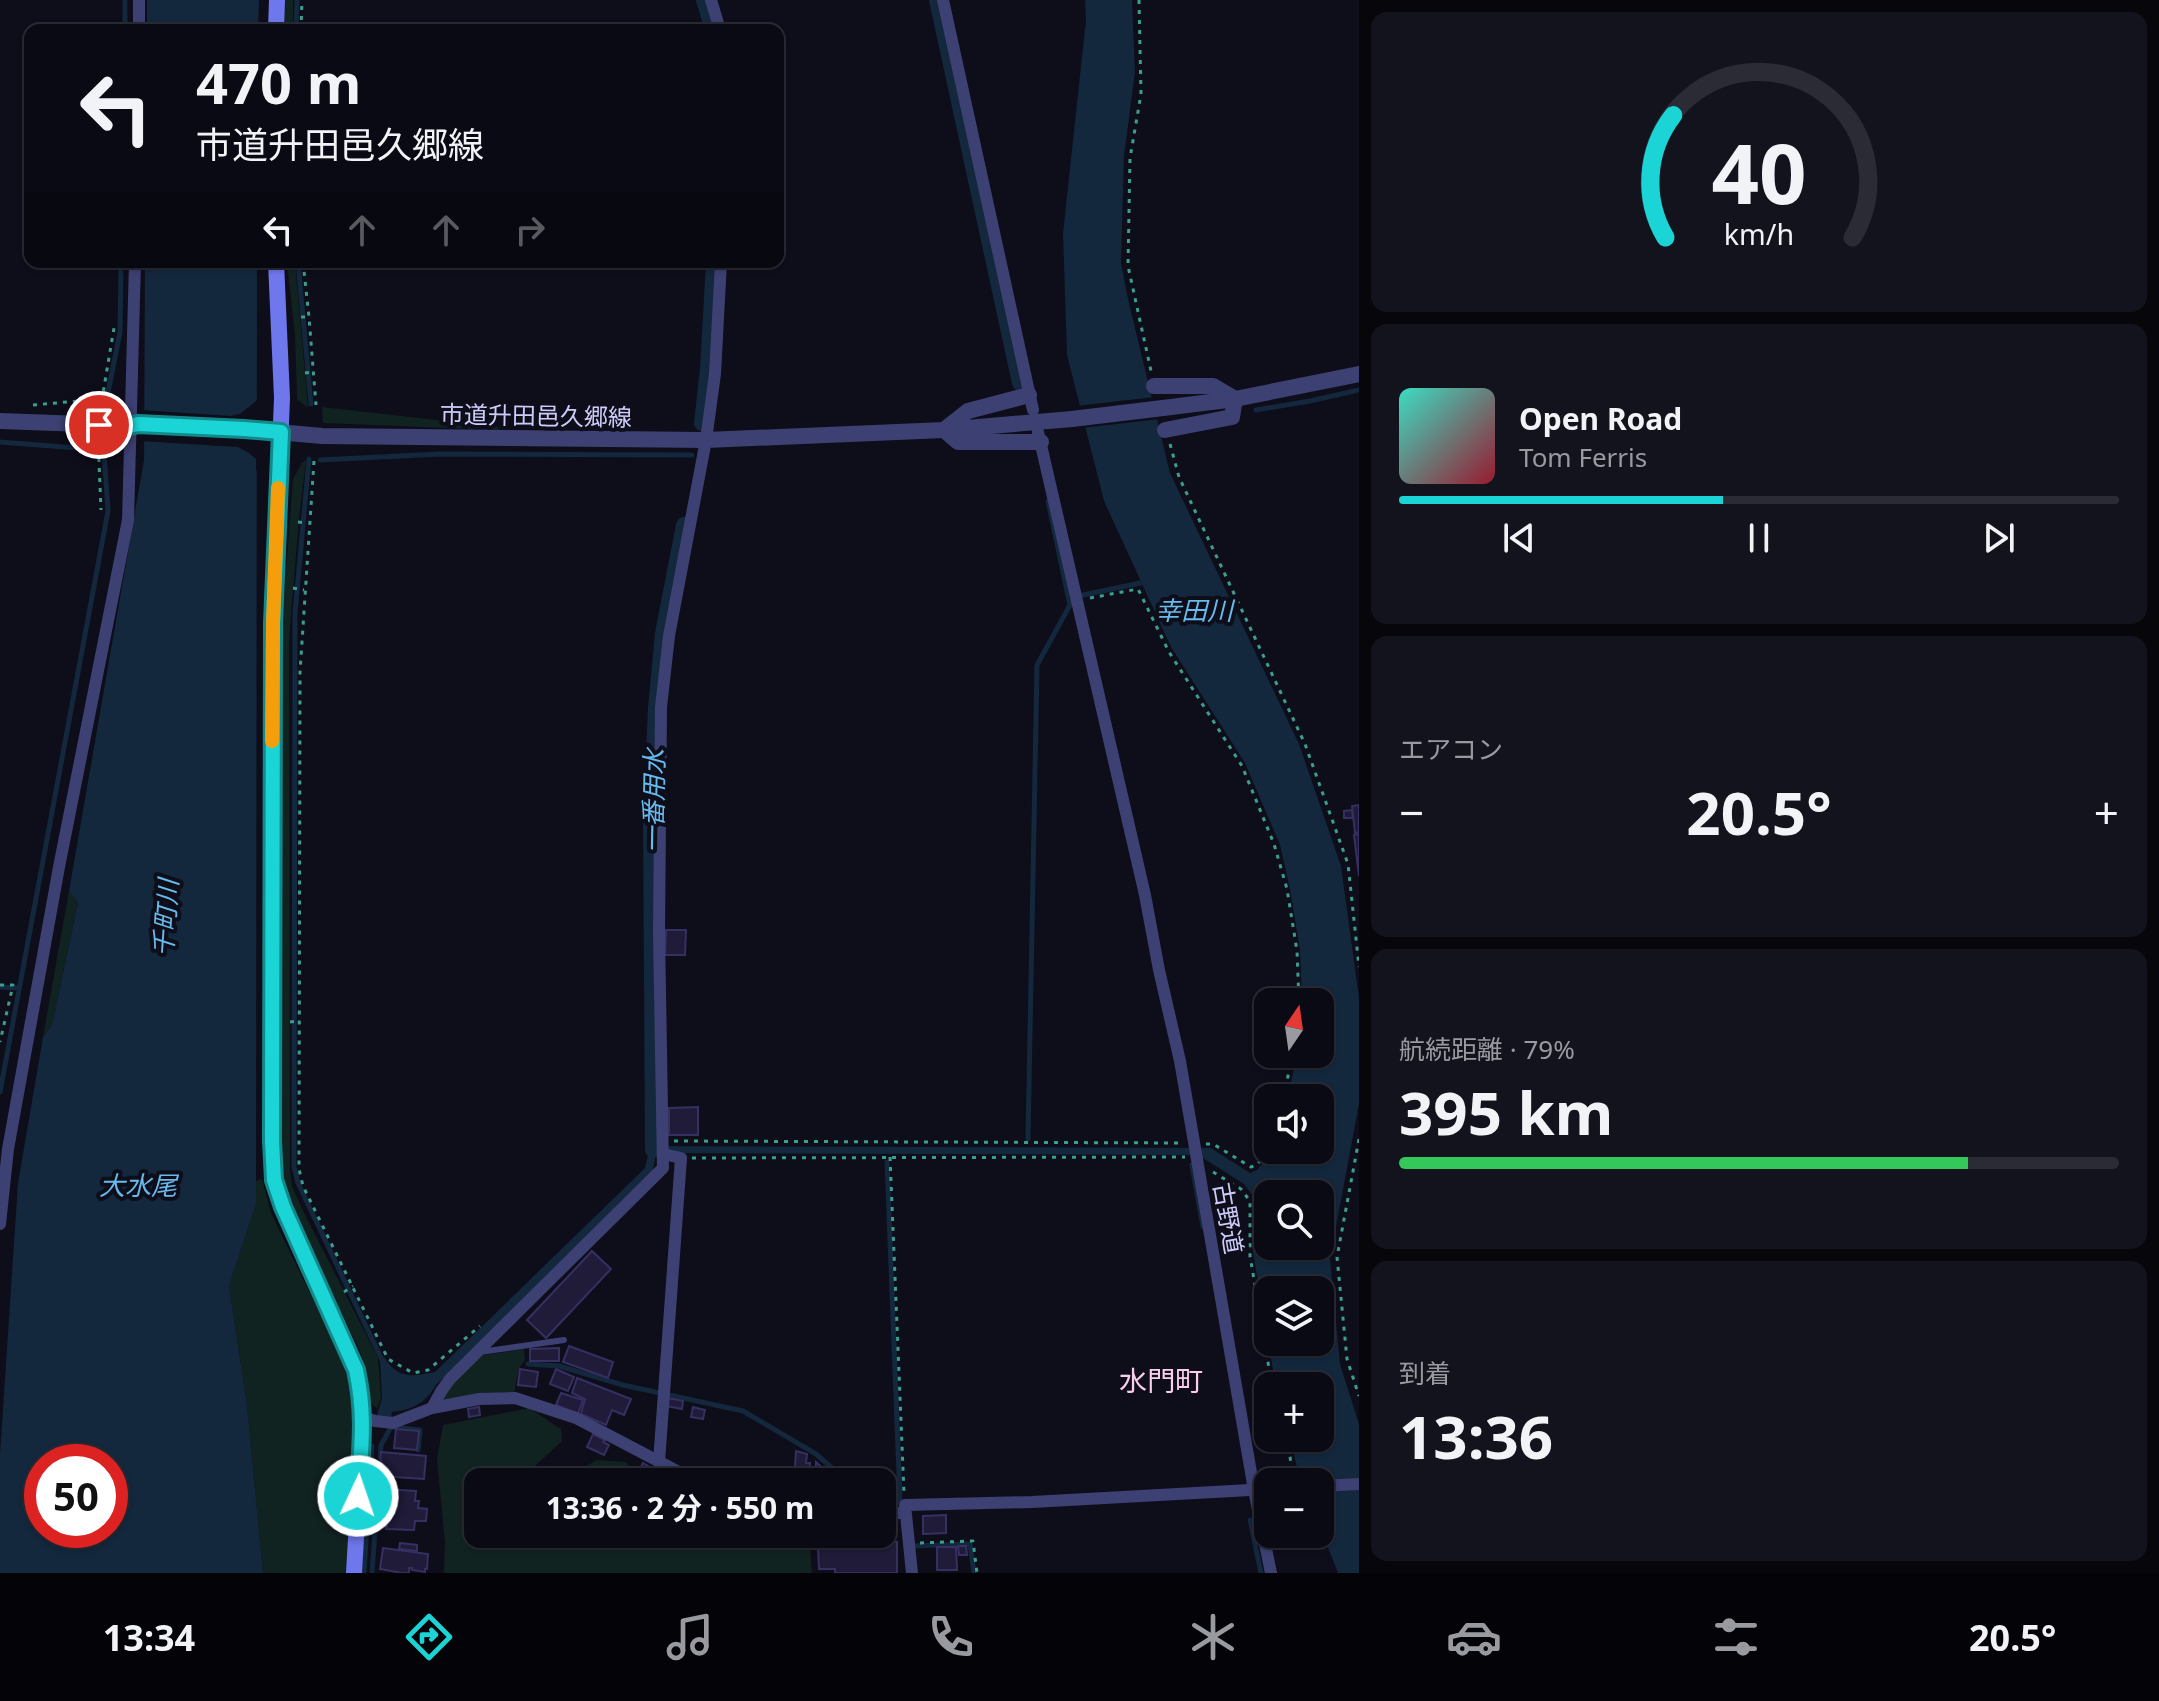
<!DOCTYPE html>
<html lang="ja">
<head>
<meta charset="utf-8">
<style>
	:root { --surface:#0a0a14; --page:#13131d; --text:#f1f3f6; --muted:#999aa0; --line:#2a2b34; --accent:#1bd4d6 }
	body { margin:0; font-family:"Noto Sans","Noto Sans JP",sans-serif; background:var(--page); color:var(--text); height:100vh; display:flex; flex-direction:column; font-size:30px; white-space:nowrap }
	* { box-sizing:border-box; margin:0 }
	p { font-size:26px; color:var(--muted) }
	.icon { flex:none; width:44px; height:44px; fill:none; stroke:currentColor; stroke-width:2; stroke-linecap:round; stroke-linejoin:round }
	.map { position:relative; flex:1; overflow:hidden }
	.details { display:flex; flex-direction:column; gap:12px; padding:12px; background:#06060b; width:800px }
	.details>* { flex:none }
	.hud { position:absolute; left:24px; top:24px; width:760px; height:244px; border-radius:16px; box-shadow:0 2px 6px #0004,0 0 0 2px var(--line); background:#0a0a14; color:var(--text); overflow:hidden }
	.needle { width:52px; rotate:13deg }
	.fabs { position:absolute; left:1254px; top:988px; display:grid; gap:16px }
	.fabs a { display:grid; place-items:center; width:80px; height:80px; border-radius:16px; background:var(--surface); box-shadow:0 2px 6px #0004,0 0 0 2px var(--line); font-size:40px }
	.speed { position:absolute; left:24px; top:1444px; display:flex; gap:16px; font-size:40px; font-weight:700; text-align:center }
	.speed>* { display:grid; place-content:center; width:104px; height:104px; border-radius:50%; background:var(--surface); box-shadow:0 2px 6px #0004,0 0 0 2px var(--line); line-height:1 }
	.speed .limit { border:12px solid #d22; background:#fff; color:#111 }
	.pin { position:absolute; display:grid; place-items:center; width:68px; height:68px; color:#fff; margin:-34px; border:4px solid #fff; border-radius:50%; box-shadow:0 2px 8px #0007 }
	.me { position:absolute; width:88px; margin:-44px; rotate:3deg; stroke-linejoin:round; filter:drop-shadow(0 0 6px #0008) }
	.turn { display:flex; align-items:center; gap:28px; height:168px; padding:0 40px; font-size:36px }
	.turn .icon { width:104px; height:104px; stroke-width:2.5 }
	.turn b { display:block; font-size:56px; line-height:68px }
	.lanes { display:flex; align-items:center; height:76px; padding:0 40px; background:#0003; justify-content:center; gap:40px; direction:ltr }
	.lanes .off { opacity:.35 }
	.big { font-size:60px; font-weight:700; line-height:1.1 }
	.details .tile { flex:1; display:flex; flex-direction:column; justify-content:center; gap:12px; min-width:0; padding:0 28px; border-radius:16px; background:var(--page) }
	.details .dial { align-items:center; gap:0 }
	.dial svg { height:208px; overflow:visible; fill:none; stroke:var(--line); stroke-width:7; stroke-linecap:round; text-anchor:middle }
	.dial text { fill:var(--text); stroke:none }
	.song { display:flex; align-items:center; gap:24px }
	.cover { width:96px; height:96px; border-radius:12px; background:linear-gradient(135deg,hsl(170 70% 55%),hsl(350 70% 35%)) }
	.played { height:8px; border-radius:4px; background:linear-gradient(90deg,var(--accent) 45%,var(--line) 45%) }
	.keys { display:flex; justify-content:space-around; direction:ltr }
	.heat { display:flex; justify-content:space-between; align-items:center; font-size:44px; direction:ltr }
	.charge { height:12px; border-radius:6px; background:linear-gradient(90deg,#34c759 79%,var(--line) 0) }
	.trip { position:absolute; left:464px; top:1468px; width:432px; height:80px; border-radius:16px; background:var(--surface); box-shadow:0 2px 6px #0004,0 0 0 2px var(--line); font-weight:700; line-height:80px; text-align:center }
	.menu { display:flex; height:128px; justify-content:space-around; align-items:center; background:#040408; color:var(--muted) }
	.menu .icon { width:56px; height:56px }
	.menu .current { color:var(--accent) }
	.menu b { font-size:36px; color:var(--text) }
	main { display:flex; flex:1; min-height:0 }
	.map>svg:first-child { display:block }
	.green { fill:#112321 }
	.water { fill:#13273d; fill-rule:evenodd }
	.pier { fill:#0e0d1a }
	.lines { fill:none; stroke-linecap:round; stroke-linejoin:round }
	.stream { stroke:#13273d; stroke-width:5 }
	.canal { stroke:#13273d; stroke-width:16 }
	.building { fill:#1f1b39; stroke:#363062; stroke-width:2 }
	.path { stroke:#3b9e8f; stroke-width:3; stroke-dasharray:4 6; stroke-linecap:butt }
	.service { stroke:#3d4073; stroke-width:6 }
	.minor { stroke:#3d4073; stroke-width:12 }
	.tertiary { stroke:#3d4073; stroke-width:16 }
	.secondary { stroke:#6f77ed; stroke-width:16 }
	.tertiary-bridge { stroke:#3d4073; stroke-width:16 }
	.route-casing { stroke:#128a8b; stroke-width:20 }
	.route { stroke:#1bd4d6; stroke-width:14 }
	.slow { stroke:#f59e0b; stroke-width:14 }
	.labels { text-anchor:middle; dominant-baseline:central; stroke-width:8; stroke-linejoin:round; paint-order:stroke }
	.street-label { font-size:24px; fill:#cdccf9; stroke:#0e0d1a }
	.water-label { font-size:26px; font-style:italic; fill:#67baec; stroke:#0e0d1a }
	.quarter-label { font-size:28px; fill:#f9ceed; stroke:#0e0d1a }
</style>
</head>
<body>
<main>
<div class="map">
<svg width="1359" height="1573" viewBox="0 0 1359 1573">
	<rect width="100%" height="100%" fill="#0e0d1a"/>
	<g class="green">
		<rect x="284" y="0" width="9" height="30"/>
		<path d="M287,262h8l13,146 -11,-9 -2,-64z"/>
		<path d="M322,407l176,20v3l-175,-7z"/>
		<path d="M306,460l-7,59 -10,119 1,533 2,15 10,23 76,149 3,40 -4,11 -6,-7 -10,-49 -70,-143 -9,-30 -1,-12v-529l12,-160 9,-16z"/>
		<path d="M69,891l9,10 -26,124 -9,12z"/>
		<path d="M262,1179l9,34 69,142 9,26 8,40 -10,152h-84l-16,-168 -18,-119 27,-82v-23z"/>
		<path d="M524,1349l1,11 -6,8 -5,26 -67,7 -5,-5 37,-40z"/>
		<path d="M529,1408l32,21 1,12 -39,36 6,5h-51v52h268l64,12 2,27h-368l1,-30 -8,-84 6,-34z"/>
		<path d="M597,1460l28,2 21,20h-83l6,-6z"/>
	</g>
	<g class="water">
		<path d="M147,0h112l-1,30h-111z"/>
		<path d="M1085,0h47l3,72 -11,84 -3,107 7,36 42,174 129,271 42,122 18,132v106l-29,155 10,105 19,60v149h-21l-18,-46v-45h-20l-6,-28 -6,-16h32v-52h-44l-8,-44h52v-52h-52v50l-15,-88v-56l-9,-12 -46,-29 -542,-2 -3,18 -217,214c-10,18 -24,25 -44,27l-2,14 -15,-4 7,-24 -2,-40 4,-1c14,22 27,20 51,15l210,-204 5,-22 561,2 39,25 7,-3 17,-20h46v-52h-32l9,-44h23v-52h-18l-2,-52 -10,-61 -10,-44 -35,-82 -74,-116 -67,-146 -37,-146 -4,-122 23,-213zM1268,1194h52v52h-52z"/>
		<path d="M145,262h112l-1,942 -27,82 18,119 16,168h-263v-119l18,-271 25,-146 9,-12 26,-123 -9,-11 75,-431zM42,1462h68v68h-68z"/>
	</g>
	<g class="pier">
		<path d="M1155,397l6,22 -80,9 -5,-22z"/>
		<path d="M260,398v72h-4v-11l-7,-6 -11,-6 -98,-6v-31l91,6 9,-2z"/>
	</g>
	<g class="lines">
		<g class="stream">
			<path d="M125,30v-30"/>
			<path d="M296,30l1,-30"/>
			<path d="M298,262l13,142"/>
			<path d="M1256,410l54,-9 49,-11"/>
			<path d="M0,442l90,7"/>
			<path d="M309,459l-14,154 -1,554 4,16 85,179"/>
			<path d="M320,460l120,-6 252,1"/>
			<path d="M1083,595l62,-13"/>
			<path d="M0,987l19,1"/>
			<path d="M0,1092l108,-581 -5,-74 1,-24 16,-81 1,-70"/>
			<path d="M1028,1139l9,-474 33,-60 -22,-104"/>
			<path d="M1192,1165l11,62"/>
			<path d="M528,1364l31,2 64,19 120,26 73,43 32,28"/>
			<path d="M882,1504c7,2 11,-2 18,-2l-13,-340"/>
			<path d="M1250,1520l11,53"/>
			<path d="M913,1544v2l57,-2 4,29"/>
			<path d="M364,1573l8,-127"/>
			<path d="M372,1573l9,-128 10,-18 29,3 -2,20"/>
		</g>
		<g class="canal">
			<path d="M704,0l9,30"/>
			<path d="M937,0l83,383"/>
			<path d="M702,423l6,-54 6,-107"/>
			<path d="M653,1150l-2,-333 5,-109 7,-75 21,-108"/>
		</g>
	</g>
	<g class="building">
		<path d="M1359,805v27l-4,1 -3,-27z"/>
		<path d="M1352,810l1,8h-9v-7z"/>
		<path d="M1359,834v42l-5,-41z"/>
		<path d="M666,930h20l-1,25h-20z"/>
		<path d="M698,1107v28h-29v-27z"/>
		<path d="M592,1251l19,18 -65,69 -19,-18z"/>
		<path d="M569,1346l44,16 -5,16 -45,-16z"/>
		<path d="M559,1348v13h-29v-12z"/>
		<path d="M520,1369l18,3 -2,15 -18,-2z"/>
		<path d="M556,1369l18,8 -6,14 -18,-7z"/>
		<path d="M577,1378l54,21 -7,16 -12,-5 -6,15 -25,-11 4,-15 -13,-6z"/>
		<path d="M561,1393l22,7 -5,14 -22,-9z"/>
		<path d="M668,1398l15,3 -1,8 -16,-3z"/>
		<path d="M479,1407l1,8 -11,2 -1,-8z"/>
		<path d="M693,1407l12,3 -2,9 -12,-2z"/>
		<path d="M396,1429l23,2 -2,19 -23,-2z"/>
		<path d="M593,1434l12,6 -2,2 6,3 -5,10 -17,-8z"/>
		<path d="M796,1451l11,3 -1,9h4l-2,19h-14z"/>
		<path d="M381,1452l45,4 -2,23 -44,-3z"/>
		<path d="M816,1462l15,14 -1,6h-15z"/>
		<path d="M643,1463l26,15 -2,4h-13l-16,-9z"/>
		<path d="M384,1489l32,2 -1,10h4l-1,7 9,1 -1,12h-11l-1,9 -28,-1 1,-3 -9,-1 2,-25h4z"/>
		<path d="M1263,1502h5v31l-2,1z"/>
		<path d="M946,1515v18l-23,1v-18z"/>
		<path d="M882,1523h10v19h5v31h-62v-4h-16l-1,-22 18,-1v-12h46z"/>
		<rect x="812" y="1536" width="23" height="9"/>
		<path d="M400,1543l17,2v6l-18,-2z"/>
		<path d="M958,1546h8l1,9h-8z"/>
		<path d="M937,1547h19l1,23h-20z"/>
		<path d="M383,1548l45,6 -1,15h-2v3l-13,-2v-2h-3v5h-7l-22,-4z"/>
	</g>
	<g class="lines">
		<g class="path">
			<path d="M1139,0l2,94 -11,64 -2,108 23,105"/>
			<path d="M301,30l1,-30"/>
			<path d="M303,262l6,55 7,88"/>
			<path d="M301,317h8"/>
			<path d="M305,373l9,-1"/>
			<path d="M33,405l68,-6"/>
			<path d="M100,411l14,-83"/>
			<path d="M98,438l3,72"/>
			<path d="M1170,444l9,33 126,267 43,120 11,103"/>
			<path d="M314,461l-14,211 -1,497 4,17 85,173 25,14 15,-3 52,-44"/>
			<path d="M298,522l10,1"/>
			<path d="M293,588l11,2"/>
			<path d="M1090,598l48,-9 31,63 73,114 32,78 13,45 10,62 2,51"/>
			<path d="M0,985h13l-13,57"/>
			<path d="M290,1022l8,-1"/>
			<path d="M1283,1098l10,-44"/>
			<path d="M1359,1139l-22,118 10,102 12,37"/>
			<path d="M674,1141l508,2"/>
			<path d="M1206,1144h7l38,23 6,-2 11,-15"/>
			<path d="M890,1157l14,336"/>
			<path d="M692,1158l493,-1"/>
			<path d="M1213,1172l28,17 9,12v55l22,130"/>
			<path d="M344,1292l9,-6"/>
			<path d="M1283,1438l7,19 4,25"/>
			<path d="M920,1543l53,-2 4,32"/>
		</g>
		<path class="service" d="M480,1352l84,-12"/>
		<g class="minor">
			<path d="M711,0l9,30"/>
			<path d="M943,0l90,410"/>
			<path d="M139,30v-30"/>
			<path d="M1038,432l107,463 14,75 21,91 74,429 17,83"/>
			<path d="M0,1224l8,-75 51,-282 69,-347 7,-258"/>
			<path d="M432,1408l10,-18 8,-11 213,-211 -4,-235 2,-226 8,-71 37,-196 9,-66 6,-112"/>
			<path d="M363,1417l12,4 18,2 39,-15 47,-9 36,-1 61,20 122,64"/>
			<path d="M659,1462l22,-304 -18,-4"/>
			<path d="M1320,1486l39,-2"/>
			<path d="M882,1513h23"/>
			<path d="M912,1573l-7,-68 127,-3 236,-13"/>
		</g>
		<g class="tertiary">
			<path d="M1154,386h59l22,13"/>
			<path d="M1163,408l72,-9 124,-25"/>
			<path d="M0,421l82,3"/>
			<path d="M117,425l13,1 8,-2 106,5 78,7 384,4 238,-10 128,-11"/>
			<path d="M945,429l23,-18 61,-16"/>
			<path d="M944,430l14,12h83"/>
			<path d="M1165,430l67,-13 3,-18"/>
		</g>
		<g class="secondary">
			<path d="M276,30l1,-30"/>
			<path d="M276,262l6,136 -9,225 -1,518 2,39 9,27 65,141c9,23 14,44 15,69l-9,156"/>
		</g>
		<g class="tertiary-bridge">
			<path d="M1072,419l91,-11"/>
			<path d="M82,424l35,1"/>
		</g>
	</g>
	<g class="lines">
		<g class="route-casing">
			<path id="route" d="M99,425l31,1 8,-2 106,5 37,3 -8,191 -1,518 2,39 9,27 73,163c10,45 5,80 2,126"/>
		</g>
		<use href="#route" class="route"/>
		<path class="slow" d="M272,741l1,-118 5,-135"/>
	</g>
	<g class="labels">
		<g class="street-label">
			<text transform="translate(536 415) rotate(1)">市道升田邑久郷線</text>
			<text transform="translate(1229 1218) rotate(80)">古野道</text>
		</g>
		<g class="water-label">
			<text x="1194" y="610">幸田川</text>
			<text transform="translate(653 801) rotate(-89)">一番用水</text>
			<text transform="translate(165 918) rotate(-86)">千町川</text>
			<text x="138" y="1185">大水尾</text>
		</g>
		<g class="quarter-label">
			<text x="1161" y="1380">水門町</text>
		</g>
	</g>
</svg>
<div class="fabs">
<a><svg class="needle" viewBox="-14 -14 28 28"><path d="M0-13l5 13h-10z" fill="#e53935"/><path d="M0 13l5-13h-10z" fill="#999aa0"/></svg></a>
<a><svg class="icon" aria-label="sound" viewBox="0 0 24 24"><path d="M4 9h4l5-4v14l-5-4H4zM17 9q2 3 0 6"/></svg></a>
<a><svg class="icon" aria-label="search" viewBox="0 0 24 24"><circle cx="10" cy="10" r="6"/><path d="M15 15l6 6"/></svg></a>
<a><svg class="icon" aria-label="layers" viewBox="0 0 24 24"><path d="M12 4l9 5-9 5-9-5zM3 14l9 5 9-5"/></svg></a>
<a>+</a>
<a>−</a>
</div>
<div class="speed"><div class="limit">50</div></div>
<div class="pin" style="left:99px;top:425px;background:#d93025"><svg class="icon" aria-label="arrive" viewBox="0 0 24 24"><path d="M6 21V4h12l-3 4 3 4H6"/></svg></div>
<svg class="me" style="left:358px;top:1496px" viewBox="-20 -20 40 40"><circle r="17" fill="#1bd4d6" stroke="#fff" stroke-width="3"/><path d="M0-11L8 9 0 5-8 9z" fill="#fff"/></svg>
<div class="trip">13:36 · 2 分 · 550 m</div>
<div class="hud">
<div class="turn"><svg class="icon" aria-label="left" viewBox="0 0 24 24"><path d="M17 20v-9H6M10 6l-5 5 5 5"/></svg><div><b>470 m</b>市道升田邑久郷線</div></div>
<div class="lanes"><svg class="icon" aria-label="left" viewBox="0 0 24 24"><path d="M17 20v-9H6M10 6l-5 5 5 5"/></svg><svg class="icon off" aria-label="ahead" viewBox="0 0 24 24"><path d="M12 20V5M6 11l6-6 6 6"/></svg><svg class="icon off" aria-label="ahead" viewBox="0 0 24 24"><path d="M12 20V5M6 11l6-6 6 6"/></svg><svg class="icon off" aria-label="right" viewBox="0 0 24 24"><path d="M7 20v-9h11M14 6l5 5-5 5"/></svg></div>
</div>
</div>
<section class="details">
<div class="tile dial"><svg viewBox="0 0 100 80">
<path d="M14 69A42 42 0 1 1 86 69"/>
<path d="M14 69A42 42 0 0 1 17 22" stroke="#1bd4d6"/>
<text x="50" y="56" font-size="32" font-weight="700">40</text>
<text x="50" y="72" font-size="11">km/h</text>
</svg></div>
<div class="tile">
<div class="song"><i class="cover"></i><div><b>Open Road</b><p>Tom Ferris</p></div></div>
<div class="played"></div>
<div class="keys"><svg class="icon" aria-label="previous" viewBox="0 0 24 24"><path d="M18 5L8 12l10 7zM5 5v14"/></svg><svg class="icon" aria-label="pause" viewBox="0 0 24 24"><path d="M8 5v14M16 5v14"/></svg><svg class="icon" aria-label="next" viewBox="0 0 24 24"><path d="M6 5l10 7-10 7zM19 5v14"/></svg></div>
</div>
<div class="tile"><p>エアコン</p>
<div class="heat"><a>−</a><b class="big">20.5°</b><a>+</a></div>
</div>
<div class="tile"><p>航続距離 · 79%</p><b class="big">395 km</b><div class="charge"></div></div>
<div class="tile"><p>到着</p><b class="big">13:36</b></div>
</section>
</main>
<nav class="menu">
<b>13:34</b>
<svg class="icon current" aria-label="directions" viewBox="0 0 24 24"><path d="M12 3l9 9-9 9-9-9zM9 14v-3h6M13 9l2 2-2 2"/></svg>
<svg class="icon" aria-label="music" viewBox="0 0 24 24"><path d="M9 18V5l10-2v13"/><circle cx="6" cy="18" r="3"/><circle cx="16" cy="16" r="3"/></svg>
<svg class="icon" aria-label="phone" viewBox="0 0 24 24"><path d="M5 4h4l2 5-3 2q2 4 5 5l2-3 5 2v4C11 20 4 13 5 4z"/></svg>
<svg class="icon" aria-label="climate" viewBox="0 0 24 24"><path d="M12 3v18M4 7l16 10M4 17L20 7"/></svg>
<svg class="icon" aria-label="car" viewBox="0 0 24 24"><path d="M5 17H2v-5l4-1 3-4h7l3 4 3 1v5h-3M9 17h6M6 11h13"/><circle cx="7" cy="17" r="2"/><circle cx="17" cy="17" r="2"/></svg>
<svg class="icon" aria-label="filters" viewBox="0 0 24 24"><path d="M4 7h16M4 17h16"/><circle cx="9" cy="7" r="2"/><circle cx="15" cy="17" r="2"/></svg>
<b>20.5°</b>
</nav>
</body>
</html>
